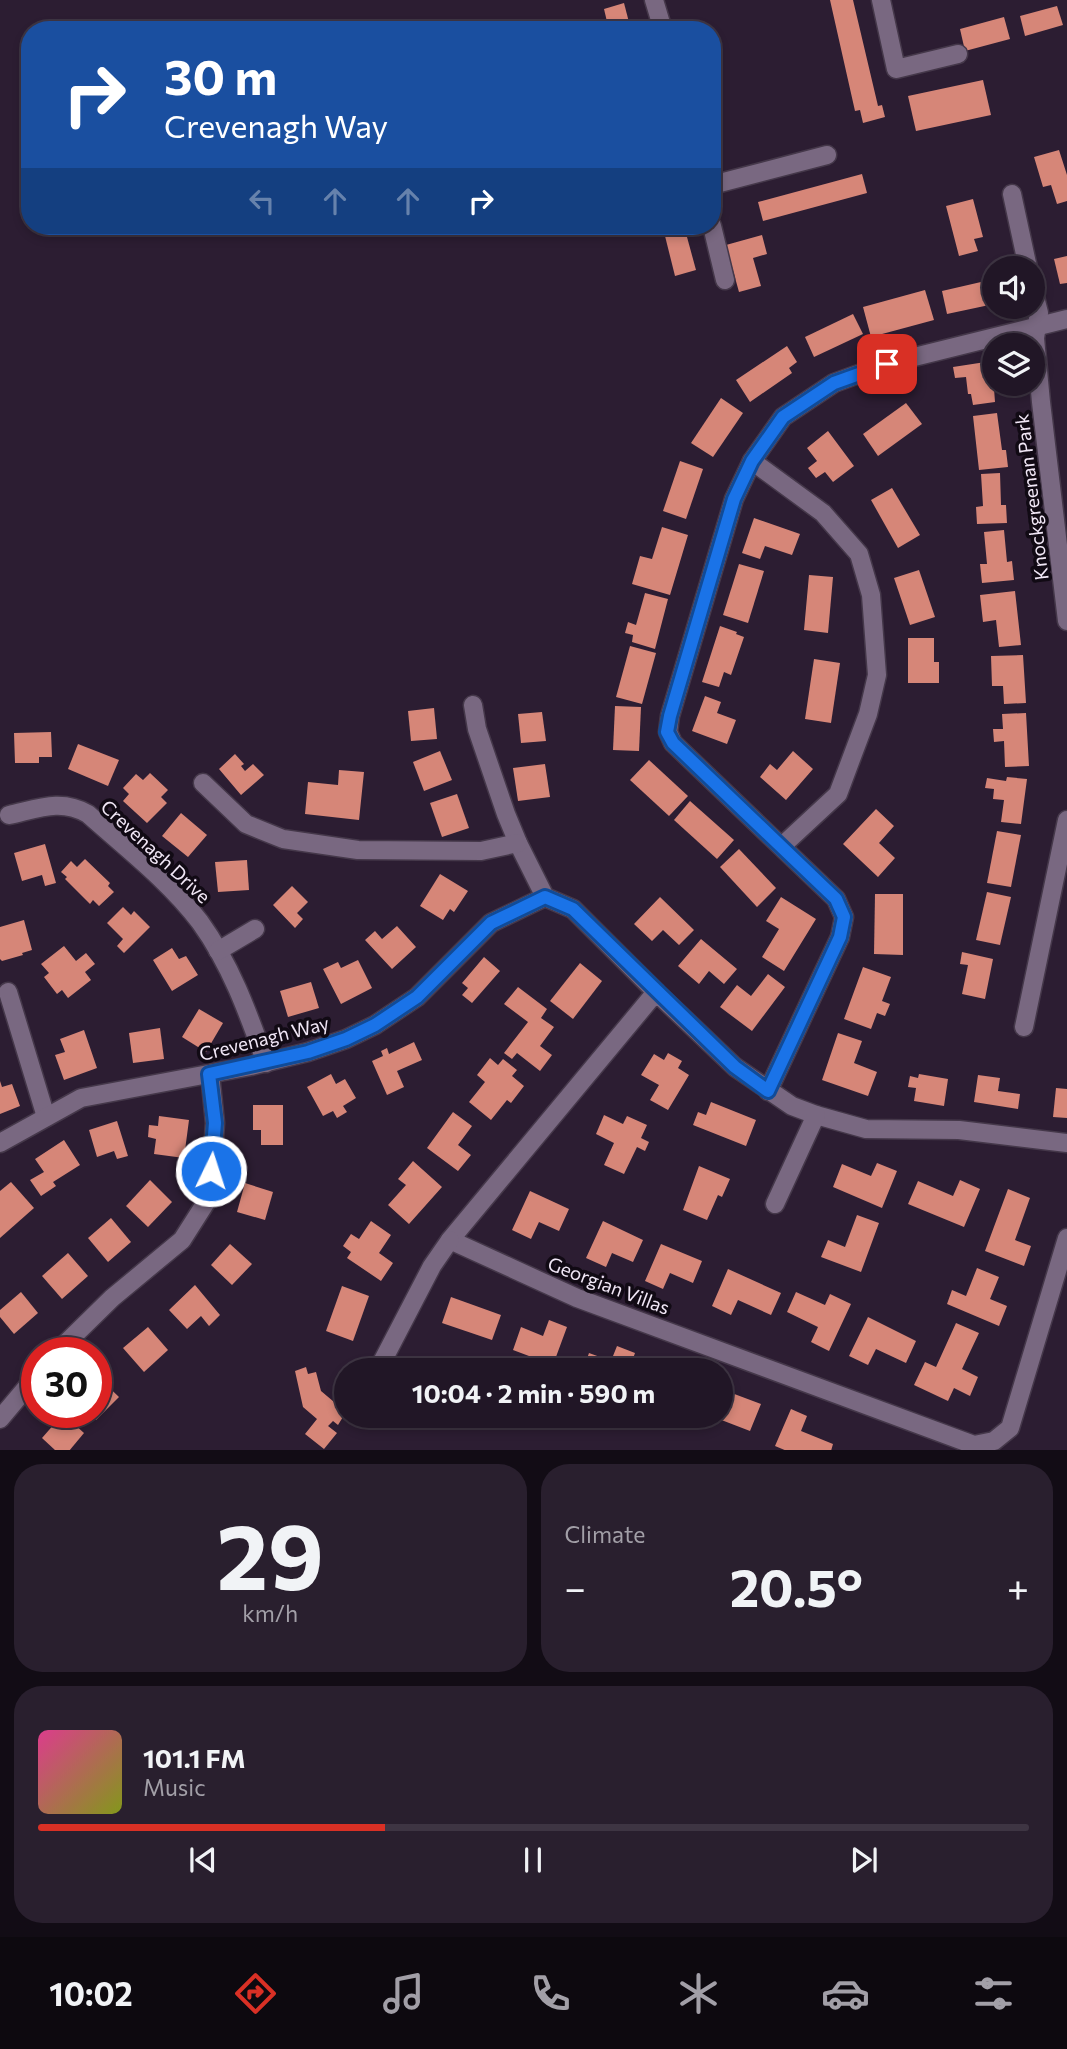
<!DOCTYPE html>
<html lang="en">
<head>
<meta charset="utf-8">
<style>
	:root { --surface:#211626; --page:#291f2e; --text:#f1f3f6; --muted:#a29fa7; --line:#3e3543; --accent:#d93025 }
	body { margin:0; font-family:Commissioner,sans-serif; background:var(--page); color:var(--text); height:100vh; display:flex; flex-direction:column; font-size:26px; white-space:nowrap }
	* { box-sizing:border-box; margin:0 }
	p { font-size:23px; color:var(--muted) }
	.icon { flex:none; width:38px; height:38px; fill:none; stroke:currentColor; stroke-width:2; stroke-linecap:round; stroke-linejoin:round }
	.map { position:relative; height:1450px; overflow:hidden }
	.sheet { display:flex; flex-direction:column; gap:14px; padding:14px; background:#120c15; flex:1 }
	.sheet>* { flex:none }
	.top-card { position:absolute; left:21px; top:21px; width:700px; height:214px; border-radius:28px; box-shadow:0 4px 10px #0003,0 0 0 2px var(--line); background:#1a4fa0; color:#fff; overflow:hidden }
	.controls { position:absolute; left:982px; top:256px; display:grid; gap:14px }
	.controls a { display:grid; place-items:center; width:63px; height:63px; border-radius:50%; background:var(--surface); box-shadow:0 4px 10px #0003,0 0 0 2px var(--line); font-size:35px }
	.speed { position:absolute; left:21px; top:1337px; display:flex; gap:14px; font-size:35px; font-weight:700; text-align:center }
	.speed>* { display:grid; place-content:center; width:91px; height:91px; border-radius:50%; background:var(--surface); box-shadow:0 4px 10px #0003,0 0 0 2px var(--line); line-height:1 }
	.speed .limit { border:10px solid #d22; background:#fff; color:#111 }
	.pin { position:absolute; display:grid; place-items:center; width:60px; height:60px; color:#fff; margin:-30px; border-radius:14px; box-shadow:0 4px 10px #0006 }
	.me { position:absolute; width:77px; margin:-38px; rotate:4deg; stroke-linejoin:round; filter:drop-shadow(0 0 5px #0008) }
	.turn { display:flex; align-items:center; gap:24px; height:147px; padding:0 28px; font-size:32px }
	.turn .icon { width:91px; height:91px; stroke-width:2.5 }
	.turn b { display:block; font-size:49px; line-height:60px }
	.lanes { display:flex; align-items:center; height:66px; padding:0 28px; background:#0003; justify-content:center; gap:35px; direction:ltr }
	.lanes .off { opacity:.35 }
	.big { font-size:52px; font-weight:700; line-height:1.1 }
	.sheet .card { flex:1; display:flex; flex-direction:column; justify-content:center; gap:10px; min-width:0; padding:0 24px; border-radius:28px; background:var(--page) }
	.sheet .dial { align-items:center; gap:0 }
	.dial b { font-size:91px; line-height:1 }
	.song { display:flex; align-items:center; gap:21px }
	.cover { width:84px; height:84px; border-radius:10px; background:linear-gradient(135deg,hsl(330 70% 55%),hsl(70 70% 35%)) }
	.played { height:7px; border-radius:4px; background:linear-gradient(90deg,var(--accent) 35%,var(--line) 35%) }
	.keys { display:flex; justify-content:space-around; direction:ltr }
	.heat { display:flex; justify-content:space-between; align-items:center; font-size:38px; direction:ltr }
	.sheet .tiles { flex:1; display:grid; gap:14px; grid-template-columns:1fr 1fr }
	.card:last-child { grid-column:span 2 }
	.trip { position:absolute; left:334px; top:1358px; width:399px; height:70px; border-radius:35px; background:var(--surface); box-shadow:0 4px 10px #0003,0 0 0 2px var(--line); font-weight:700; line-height:70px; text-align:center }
	.tabs { display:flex; height:112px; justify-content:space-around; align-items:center; background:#0d090f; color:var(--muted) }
	.tabs .icon { width:49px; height:49px }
	.tabs .active { color:var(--accent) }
	.tabs b { font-size:32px; color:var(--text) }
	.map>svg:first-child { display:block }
	.building { fill:#d68678 }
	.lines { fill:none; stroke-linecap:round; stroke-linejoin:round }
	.minor-casing { stroke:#45384a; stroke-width:21 }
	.minor { stroke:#796881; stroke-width:18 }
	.route-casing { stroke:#114b97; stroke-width:18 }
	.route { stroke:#1a73e8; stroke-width:12 }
	.labels { text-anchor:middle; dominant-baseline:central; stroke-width:7; stroke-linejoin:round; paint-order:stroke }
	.street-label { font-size:19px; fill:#f1e7f6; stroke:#110a14 }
</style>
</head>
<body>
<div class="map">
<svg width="1067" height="1451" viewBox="0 0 1067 1451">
	<rect width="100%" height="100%" fill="#2c1d32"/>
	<g class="building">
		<path d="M830,0h23l25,106 4,-1 3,12 -22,6 -3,-13 -5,1z"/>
		<path d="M624,3l7,27h-22l-5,-21z"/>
		<path d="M1057,6l6,19 -38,11 -5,-20z"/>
		<path d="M1004,17l6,22 -45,12 -5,-22z"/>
		<path d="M983,80l8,35 -75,16 -8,-35z"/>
		<path d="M1059,150l8,25v26l-10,3 -6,-19 -8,2 -9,-30z"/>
		<path d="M862,174l5,19 -104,28 -5,-19z"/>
		<path d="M973,199l10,38 -9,2 4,12 -19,5 -13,-50z"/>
		<path d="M671,226h13l12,44 -21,6 -12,-48z"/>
		<path d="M762,235l5,19 -14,4 8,28 -22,6 -13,-47z"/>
		<path d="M1067,256v27l-7,1 -6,-25z"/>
		<path d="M994,279v25l-47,10 -5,-23z"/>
		<path d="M925,290l9,30 -63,17 -8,-30z"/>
		<path d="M853,314l10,20 -49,23 -9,-20z"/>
		<path d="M787,346l10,16 -8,6 3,5 -42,29 -14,-22z"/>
		<path d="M992,361l3,41 -22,3 -2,-11h-3l-2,-17 -11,1 -2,-11z"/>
		<path d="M721,398l22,15 -30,44 -22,-14z"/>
		<path d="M906,403l16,21 -44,32 -15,-22z"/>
		<path d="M997,413l5,37h4l2,17 -29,3 -6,-54z"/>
		<path d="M828,431l26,35 -21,16 -8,-10 -9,6 -8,-10 9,-7 -10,-13z"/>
		<path d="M680,461l23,8 -17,50 -23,-8z"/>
		<path d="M1000,473l1,32h5l1,18 -30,1 -1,-17 7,-1 -2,-32z"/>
		<path d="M892,488l28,47 -22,13 -27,-48z"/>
		<path d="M754,518l46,16 -8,21 -27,-9 -5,13 -18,-6z"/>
		<path d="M662,527l26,8 -18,60 -38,-11 8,-28 12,3z"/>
		<path d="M1004,530l3,32 5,-1 2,19 -32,3 -2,-19h7l-3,-32z"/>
		<path d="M739,564l25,7 -16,52 -25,-8z"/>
		<path d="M919,570l16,47 -25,8 -16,-47z"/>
		<path d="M809,575l24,2 -5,56 -24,-3z"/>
		<path d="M1015,591l6,54 -22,2 -3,-27 -13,2 -3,-27z"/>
		<path d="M645,593l23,6 -13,50 -23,-7 1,-7 -8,-2 3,-11 8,3z"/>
		<path d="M720,626l17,6 -1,2 8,3 -13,38 -7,-3 -5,15 -17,-5z"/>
		<path d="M908,638h26v24h5v21h-31z"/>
		<path d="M630,646l26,7 -14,51 -26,-7z"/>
		<path d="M1023,655l3,48 -22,1 -1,-18h-11l-1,-30z"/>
		<path d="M814,659l26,4 -9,60 -26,-4z"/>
		<path d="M705,696l16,6 -4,11 19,7 -9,24 -35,-13z"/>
		<path d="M615,706l26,1 -2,44 -26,-1z"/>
		<path d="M434,708l3,31 -26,2 -3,-30z"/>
		<path d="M542,712l4,29 -25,2 -3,-29z"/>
		<path d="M1026,713l3,53 -24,1 -1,-26 -10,1 -1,-13h10l-1,-15z"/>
		<path d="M51,732l1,25h-13v6h-24l-1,-30z"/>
		<path d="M78,744l41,16 -11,26 -40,-17z"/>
		<path d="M440,751l12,29 -28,11 -11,-29z"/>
		<path d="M793,751l20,18 -27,31 -26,-23 10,-13 7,6z"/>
		<path d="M235,754l9,10 -3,2 4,5 8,-7 11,11 -23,20 -22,-26z"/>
		<path d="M649,760l39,36 -19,20 -39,-36z"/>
		<path d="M545,764l5,33 -32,4 -5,-33z"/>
		<path d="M339,770l25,2 -5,48 -54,-6 3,-32 30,3z"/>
		<path d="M150,773l18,17 -7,7 6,6 -20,20 -24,-22 6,-7 -6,-6 13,-14 7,6z"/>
		<path d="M1007,777l20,2 -6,45 -20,-2 3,-22 -11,-1 1,-10 -9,-1 2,-10 19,3z"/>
		<path d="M457,794l12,34 -27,9 -12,-34z"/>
		<path d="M690,801l44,39 -17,19 -43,-39z"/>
		<path d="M876,809l18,17 -15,17 16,15 -17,19 -35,-33z"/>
		<path d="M181,813l26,22 -19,22 -26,-21z"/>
		<path d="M997,831l24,4 -10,52 -24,-4z"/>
		<path d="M45,844l11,39 -11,3 -3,-11 -20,6 -8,-28z"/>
		<path d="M739,849l37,39 -19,19 -37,-40z"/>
		<path d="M85,859l25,24 -2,3 6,6 -15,14 -6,-6 -3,4 -25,-25 2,-2 -6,-5 10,-11 6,6z"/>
		<path d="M247,860l2,30 -31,2 -3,-30z"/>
		<path d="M440,874l28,17 -14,21 -4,-3 -7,11 -23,-14z"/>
		<path d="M292,886l16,16 -11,11 6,6 -8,9 -22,-23z"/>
		<path d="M987,892l24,5 -11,48 -24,-5z"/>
		<path d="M875,894h28v61l-29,-1z"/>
		<path d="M660,897l34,33 -15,15 -16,-15 -11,11 -18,-17z"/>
		<path d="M781,897l35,22 -32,52 -22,-14 17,-28 -13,-8z"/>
		<path d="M123,907l8,8 3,-4 16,16 -26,26 -7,-7 6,-7 -16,-16z"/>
		<path d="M24,920l8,30 -10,3 1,2 -21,6 -2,-2v-32z"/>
		<path d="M397,926l19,21 -24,22 -27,-29 10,-9 7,8z"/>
		<path d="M701,939l36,30 -13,15 -15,-13 -10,13 -21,-18z"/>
		<path d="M64,946l12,15 10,-8 9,11 -10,8 6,8 -23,18 -6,-8 -5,4 -13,-17 5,-4 -8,-9z"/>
		<path d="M172,948l7,11 7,-3 12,19 -26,16 -19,-31z"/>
		<path d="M962,952l31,7 -8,40 -23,-5 6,-29 -8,-1z"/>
		<path d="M484,957l16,14 -28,32 -10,-8 6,-7 -6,-5z"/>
		<path d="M358,960l14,28 -31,16 -18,-35 15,-7 3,6z"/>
		<path d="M580,963l22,18 -29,38 -23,-18z"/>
		<path d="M863,967l28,10 -9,24 8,3 -5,12 -8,-3 -6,16 -27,-10z"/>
		<path d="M768,974l17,13 -33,44 -32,-24 17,-22 14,11z"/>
		<path d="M311,982l8,26 -31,9 -8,-26z"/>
		<path d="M518,987l29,22 -6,9 13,9 -14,19 12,9 -12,16 -23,-18 -5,6 -8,-6 24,-31 -24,-18z"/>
		<path d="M199,1009l24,14 -17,29 -24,-15z"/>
		<path d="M160,1028l4,31 -31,4 -4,-30z"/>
		<path d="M84,1030l13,38 -33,12 -9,-25 10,-3 -5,-13z"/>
		<path d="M838,1033l24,8 -8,22 23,9 -9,24 -46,-16z"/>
		<path d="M414,1042l8,18 -25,11 7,16 -17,8 -15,-34 11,-5 -2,-5 6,-3 2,6z"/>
		<path d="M668,1053l14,8 -4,7 11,7 -21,35 -18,-10 9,-15 -18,-10 13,-21 10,6z"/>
		<path d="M490,1058l8,7 5,-6 14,11 -5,6 12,10 -13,17 -4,-3 -16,20 -22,-18 16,-20 -8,-7z"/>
		<path d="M331,1074l5,10 9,-5 11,19 -13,8 4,6 -10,6 -4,-7 -10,5 -16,-29z"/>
		<path d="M919,1074l29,5 -4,27 -30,-5 2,-13 -8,-1 2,-11 8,2z"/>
		<path d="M978,1075l22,3 -2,13 22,3 -2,15 -44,-7z"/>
		<path d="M0,1081l2,6 10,-3 8,22 -20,8z"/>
		<path d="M1056,1088l11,1v29l-14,-1z"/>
		<path d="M711,1102l45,18 -10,26 -53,-21 5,-13 8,3z"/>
		<path d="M253,1105h30v40h-22v-15h-8z"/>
		<path d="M453,1112l19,14 -14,19 13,10 -13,16 -31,-23z"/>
		<path d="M604,1115l19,9 4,-8 20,9 -6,13 8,4 -4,9 -8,-4 -13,27 -20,-9 10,-22 -18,-9z"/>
		<path d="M159,1116l30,4 -5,38 -30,-4 2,-15 -8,-2 1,-12 9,1z"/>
		<path d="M117,1121l11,35 -11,3 -3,-8 -17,6 -8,-27z"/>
		<path d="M64,1140l16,25 -27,17 3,4 -15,10 -11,-16 14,-8 -9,-13z"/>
		<path d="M413,1161l29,26 -33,37 -21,-19 18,-20 -8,-6z"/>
		<path d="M877,1163l20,8 -15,37 -49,-21 9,-23 29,12z"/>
		<path d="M699,1166l31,13 -8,18 -4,-2 -11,25 -24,-10z"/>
		<path d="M150,1180l22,22 -24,25 -22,-21z"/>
		<path d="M960,1180l20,9 -16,38 -56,-23 10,-23 35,15z"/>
		<path d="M11,1182l23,26 -34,30v-47z"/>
		<path d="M245,1183l28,9 -8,28 -28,-8z"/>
		<path d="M1008,1189l22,9 -15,42 16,6 -7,20 -39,-15z"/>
		<path d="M530,1191l39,18 -10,22 -20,-9 -8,17 -19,-9z"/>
		<path d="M857,1215l22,8 -18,49 -40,-15 7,-17 17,7z"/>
		<path d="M111,1218l20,24 -23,20 -20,-24z"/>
		<path d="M371,1221l20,14 -12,18 14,10 -12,18 -34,-23 4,-6 -8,-6 8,-12 8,5z"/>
		<path d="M603,1221l40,19 -10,22 -21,-9 -6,14 -20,-9z"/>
		<path d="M230,1244l22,20 -20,21 -21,-20z"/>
		<path d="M661,1244l41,17 -9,22 -23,-10 -7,16 -18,-8z"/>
		<path d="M68,1253l20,23 -26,23 -20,-23z"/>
		<path d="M977,1268l22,9 -9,22 17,7 -8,20 -52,-22 5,-14 14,6z"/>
		<path d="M728,1269l53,24 -10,22 -33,-15 -7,15 -19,-9z"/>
		<path d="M195,1285l25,30 -11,11 -8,-10 -14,13 -18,-19z"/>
		<path d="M342,1286l27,10 -16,45 -27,-10z"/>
		<path d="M21,1292l17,21 -24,21 -14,-17v-7z"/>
		<path d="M796,1292l29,13 5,-11 21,10 -22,47 -18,-9 7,-15 -31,-15z"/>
		<path d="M451,1297l50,18 -9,25 -50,-17z"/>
		<path d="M868,1317l48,24 -10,22 -30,-14 -8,16 -19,-9z"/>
		<path d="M549,1320l18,7 -14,38 -40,-15 8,-23 22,9z"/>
		<path d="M956,1323l23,10 -17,36 16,8 -8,19 -16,-8 -6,13 -34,-16 11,-23 11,5z"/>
		<path d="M148,1327l20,23 -24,22 -21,-24z"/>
		<path d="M617,1346l18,7 -6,17h-46l6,-17 22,8z"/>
		<path d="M306,1367l2,7 8,-2 5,19 25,21 -8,13 -5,-4 -5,5 9,7 -13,16 -19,-15 12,-15 -14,-12 -8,-36z"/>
		<path d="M96,1375l23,22 -23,23 -8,-8h8z"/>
		<path d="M721,1389l40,15 -11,27 -39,-15h10z"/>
		<path d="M791,1409l16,7 -6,15 32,13 -2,7h-44l-12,-5z"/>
		<path d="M63,1414l21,19 -15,18h-13l-14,-13z"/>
	</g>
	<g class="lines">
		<g class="minor-casing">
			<g id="minor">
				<path d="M654,0l9,30"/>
				<path d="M881,0l15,69 62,-15"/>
				<path d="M712,185l115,-30"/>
				<path d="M1012,194l16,74"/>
				<path d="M712,226l13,54"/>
				<path d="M1032,285l7,28 -4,25 6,64 26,219"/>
				<path d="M752,461l71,52 36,41 12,41 6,80 -9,39 -30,80 -56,52"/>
				<path d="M473,705l4,24 29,85 12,29 27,54 28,12 83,83"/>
				<path d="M203,783l43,41 37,15 75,11 123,1 37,-8"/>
				<path d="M9,815c28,-6 52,-17 79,-1 38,34 81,67 112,108 31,43 48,91 66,141"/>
				<path d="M218,951l37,-22"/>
				<path d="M8,992l38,125"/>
				<path d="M1024,1027l43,-207"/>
				<path d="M768,1091l72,-154 4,-20 -8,-18 -163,-156 -5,-11 2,-16 64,-217 18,-38 31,-44 51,-34 52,-19 181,-45"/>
				<path d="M0,1143l81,-45 170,-32 57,-14 38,-13 29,-14 42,-28 74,-74 54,-26"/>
				<path d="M1067,1143l-108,-13 -93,-1 -50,-14 -24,-9 -57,-39 -79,-75 -206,248 127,58 397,147 20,-4 16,-13 57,-190"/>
				<path d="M775,1204l41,-89"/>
				<path d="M56,1353l56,-55 70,-58 28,-44 5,-73 -5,-49"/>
				<path d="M381,1364l51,-98 18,-26"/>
				<path d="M0,1419l37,-44"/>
			</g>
		</g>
		<use href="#minor" class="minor"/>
	</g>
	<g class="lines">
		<g class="route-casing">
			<path id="route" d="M211,1171l4,-48 -6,-49 99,-22 38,-13 29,-14 42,-28 74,-74 54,-26 28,12 162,158 33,24 72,-154 4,-20 -8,-18 -163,-156 -6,-11 3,-16 64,-217 18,-38 31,-44 51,-34 53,-19"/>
		</g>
		<use href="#route" class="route"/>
	</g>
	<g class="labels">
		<g class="street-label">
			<text transform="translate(1031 497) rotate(-97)">Knockgreenan Park</text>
			<text transform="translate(156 851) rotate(43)">Crevenagh Drive</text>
			<text transform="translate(264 1038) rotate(-14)">Crevenagh Way</text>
			<text transform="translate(609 1285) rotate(21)">Georgian Villas</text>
		</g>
	</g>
</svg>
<div class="controls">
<a><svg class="icon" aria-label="sound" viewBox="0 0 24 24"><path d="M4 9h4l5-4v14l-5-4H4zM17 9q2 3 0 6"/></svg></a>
<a><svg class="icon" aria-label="layers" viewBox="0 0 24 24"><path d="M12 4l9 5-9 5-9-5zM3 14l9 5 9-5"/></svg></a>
</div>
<div class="speed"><div class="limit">30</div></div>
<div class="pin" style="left:887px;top:364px;background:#d93025"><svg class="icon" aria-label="arrive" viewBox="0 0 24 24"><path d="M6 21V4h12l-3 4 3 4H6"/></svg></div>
<svg class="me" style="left:211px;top:1171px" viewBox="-20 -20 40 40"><circle r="17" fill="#1a73e8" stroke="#fff" stroke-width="3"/><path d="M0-11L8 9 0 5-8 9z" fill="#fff"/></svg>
<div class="trip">10:04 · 2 min · 590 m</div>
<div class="top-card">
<div class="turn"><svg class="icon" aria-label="right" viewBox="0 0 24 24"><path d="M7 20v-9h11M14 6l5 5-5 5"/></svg><div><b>30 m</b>Crevenagh Way</div></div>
<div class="lanes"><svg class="icon off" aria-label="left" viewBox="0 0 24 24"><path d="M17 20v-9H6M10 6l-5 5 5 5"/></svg><svg class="icon off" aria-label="ahead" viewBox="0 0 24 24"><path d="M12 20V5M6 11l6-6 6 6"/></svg><svg class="icon off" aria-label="ahead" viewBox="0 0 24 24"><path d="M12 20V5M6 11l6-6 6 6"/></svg><svg class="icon" aria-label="right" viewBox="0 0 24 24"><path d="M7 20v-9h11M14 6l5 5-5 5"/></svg></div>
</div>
</div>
<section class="sheet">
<div class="tiles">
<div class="card dial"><b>29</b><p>km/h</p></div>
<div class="card"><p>Climate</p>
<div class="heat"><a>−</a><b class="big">20.5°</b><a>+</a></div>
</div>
<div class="card">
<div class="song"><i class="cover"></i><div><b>101.1 FM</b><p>Music</p></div></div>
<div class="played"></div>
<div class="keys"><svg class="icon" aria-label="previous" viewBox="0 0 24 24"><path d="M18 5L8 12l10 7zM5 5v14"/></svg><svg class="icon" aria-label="pause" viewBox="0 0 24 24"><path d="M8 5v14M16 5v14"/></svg><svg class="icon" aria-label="next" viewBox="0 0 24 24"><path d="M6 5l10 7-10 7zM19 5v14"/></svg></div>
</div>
</div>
</section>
<nav class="tabs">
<b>10:02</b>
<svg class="icon active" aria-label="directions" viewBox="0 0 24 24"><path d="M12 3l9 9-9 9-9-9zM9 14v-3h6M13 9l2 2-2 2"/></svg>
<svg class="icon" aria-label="music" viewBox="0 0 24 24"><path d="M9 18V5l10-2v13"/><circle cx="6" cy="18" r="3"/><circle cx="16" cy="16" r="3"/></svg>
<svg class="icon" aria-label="phone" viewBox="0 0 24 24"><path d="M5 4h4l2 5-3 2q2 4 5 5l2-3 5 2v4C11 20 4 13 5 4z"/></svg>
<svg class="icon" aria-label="climate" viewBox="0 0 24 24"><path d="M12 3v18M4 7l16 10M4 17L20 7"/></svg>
<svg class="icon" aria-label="car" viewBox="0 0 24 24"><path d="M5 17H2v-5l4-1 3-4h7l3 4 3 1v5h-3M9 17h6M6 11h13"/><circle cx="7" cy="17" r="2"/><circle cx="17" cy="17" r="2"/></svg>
<svg class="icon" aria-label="filters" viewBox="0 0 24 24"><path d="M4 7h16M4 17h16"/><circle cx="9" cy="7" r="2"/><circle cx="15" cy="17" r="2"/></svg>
</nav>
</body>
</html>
